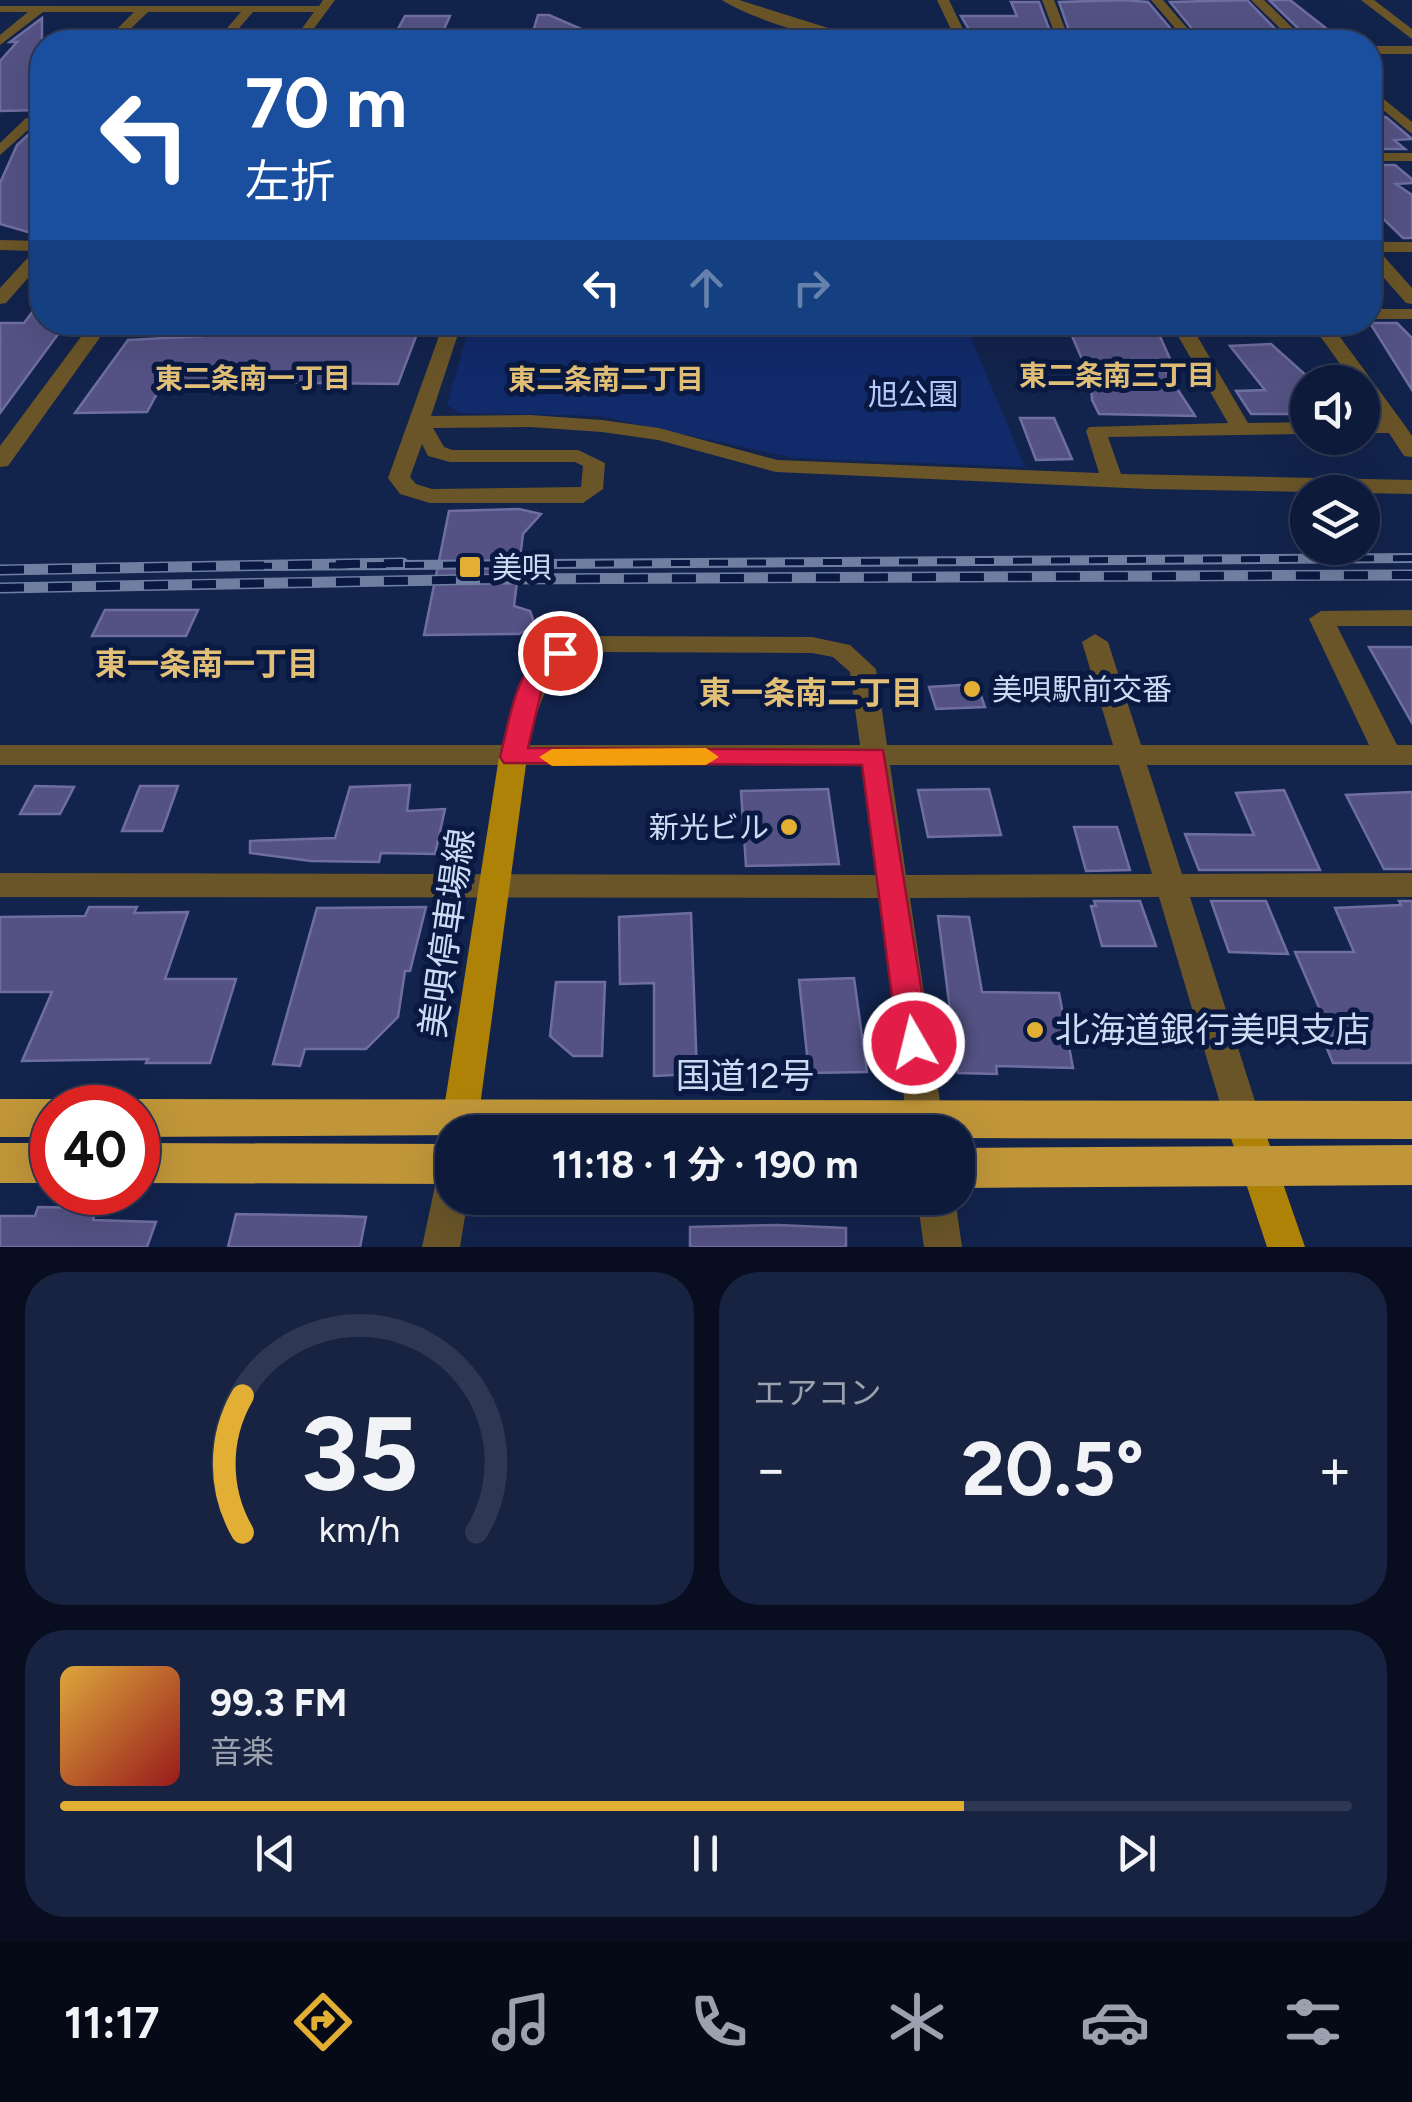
<!DOCTYPE html>
<html lang="ja">
<head>
<meta charset="utf-8">
<style>
	:root { --surface:#0e1a39; --page:#172341; --text:#f1f3f6; --muted:#9ba1ae; --line:#2e3853; --accent:#e2af34 }
	body { margin:0; font-family:Figtree,"Noto Sans JP",sans-serif; background:var(--page); color:var(--text); height:100vh; display:flex; flex-direction:column; font-size:38px; white-space:nowrap }
	* { box-sizing:border-box; margin:0 }
	p { font-size:32px; color:var(--muted) }
	.icon { flex:none; width:55px; height:55px; fill:none; stroke:currentColor; stroke-width:2; stroke-linecap:round; stroke-linejoin:round }
	.map { position:relative; height:1247px; overflow:hidden }
	.panel { display:flex; flex-direction:column; gap:25px; padding:25px; background:#080e1f; flex:1 }
	.panel>* { flex:none }
	.banner { position:absolute; left:30px; top:30px; width:1352px; height:305px; border-radius:40px; box-shadow:0 10px 40px #0002,0 0 0 2px var(--line); background:#1a4fa0; color:#fff; overflow:hidden }
	.controls { position:absolute; left:1290px; top:365px; display:grid; gap:20px }
	.controls a { display:grid; place-items:center; width:90px; height:90px; border-radius:50%; background:var(--surface); box-shadow:0 10px 40px #0002,0 0 0 2px var(--line); font-size:50px }
	.speed { position:absolute; left:30px; top:1085px; display:flex; gap:20px; font-size:50px; font-weight:700; text-align:center }
	.speed>* { display:grid; place-content:center; width:130px; height:130px; border-radius:50%; background:var(--surface); box-shadow:0 10px 40px #0002,0 0 0 2px var(--line); line-height:1 }
	.speed .limit { border:15px solid #d22; background:#fff; color:#111 }
	.pin { position:absolute; display:grid; place-items:center; width:85px; height:85px; color:#fff; margin:-42px; border:5px solid #fff; border-radius:50%; box-shadow:0 2px 10px #0007 }
	.me { position:absolute; width:110px; margin:-55px; rotate:352deg; stroke-linejoin:round; filter:drop-shadow(0 0 8px #0008) }
	.turn { display:flex; align-items:center; gap:35px; height:210px; padding:0 50px; font-size:45px }
	.turn .icon { width:130px; height:130px; stroke-width:2.5 }
	.turn b { display:block; font-size:70px; line-height:85px }
	.lanes { display:flex; align-items:center; height:95px; padding:0 50px; background:#0003; justify-content:center; gap:50px; direction:ltr }
	.lanes .off { opacity:.35 }
	.big { font-size:75px; font-weight:700; line-height:1.1 }
	.panel .widget { flex:1; display:flex; flex-direction:column; justify-content:center; gap:15px; min-width:0; padding:0 35px; border-radius:40px; background:var(--page) }
	.panel .dial { align-items:center; gap:0 }
	.dial svg { height:260px; overflow:visible; fill:none; stroke:var(--line); stroke-width:7; stroke-linecap:round; text-anchor:middle }
	.dial text { fill:var(--text); stroke:none }
	.song { display:flex; align-items:center; gap:30px }
	.cover { width:120px; height:120px; border-radius:15px; background:linear-gradient(135deg,hsl(40 70% 55%),hsl(0 70% 35%)) }
	.played { height:10px; border-radius:5px; background:linear-gradient(90deg,var(--accent) 70%,var(--line) 70%) }
	.keys { display:flex; justify-content:space-around; direction:ltr }
	.heat { display:flex; justify-content:space-between; align-items:center; font-size:55px; direction:ltr }
	.panel .tiles { flex:1; display:grid; gap:25px; grid-template-columns:1fr 1fr }
	.widget:last-child { grid-column:span 2 }
	.trip { position:absolute; left:435px; top:1115px; width:540px; height:100px; border-radius:40px; background:var(--surface); box-shadow:0 10px 40px #0002,0 0 0 2px var(--line); font-weight:700; line-height:100px; text-align:center }
	.tabs { display:flex; height:160px; justify-content:space-around; align-items:center; background:#060a17; color:var(--muted) }
	.tabs .icon { width:70px; height:70px }
	.tabs .active { color:var(--accent) }
	.tabs b { font-size:45px; color:var(--text) }
	.map>svg:first-child { display:block }
	.green { fill:#112a6a }
	.building { fill:#545284; stroke:#6f6ea1; stroke-width:2.5 }
	.lines { fill:none; stroke-linecap:round; stroke-linejoin:round }
	.minor { fill:#6a5528; fill-rule:evenodd }
	.major { fill:#ae8207; fill-rule:evenodd }
	.highway { fill:#c09638; fill-rule:evenodd }
	.rail-far1-casing { stroke:#707fa1; stroke-width:10 }
	.rail-casing { stroke:#707fa1; stroke-width:11 }
	.rail-far1 { stroke:#091941; stroke-width:6; stroke-dasharray:19; stroke-linecap:butt }
	.rail { stroke:#091941; stroke-width:8; stroke-dasharray:24; stroke-linecap:butt }
	.route { fill:#e11d48; stroke:#92132f; stroke-width:2.5 }
	.slow { fill:#f59e0b }
	.poi-dot { fill:#e2af34; stroke:#091941; stroke-width:4 }
	.labels { text-anchor:middle; dominant-baseline:central; stroke-width:10; stroke-linejoin:round; paint-order:stroke }
	.far-neighbourhood-label { font-size:28px; font-weight:bold; fill:#e2bf76; stroke:#091941 }
	.park-label { font-size:30px; fill:#b3cafa; stroke:#091941 }
	.poi-label { font-size:30px; fill:#ccdaf4; stroke:#091941; text-anchor:start }
	.neighbourhood-label { font-size:32px; font-weight:bold; fill:#e2bf76; stroke:#091941 }
	.near-street-label { font-size:35px; fill:#ccdaf4; stroke:#091941 }
	.near-poi-label { font-size:35px; fill:#ccdaf4; stroke:#091941; text-anchor:start }
</style>
</head>
<body>
<div class="map">
<svg width="1412" height="1247" viewBox="0 0 1412 1247">
	<rect width="100%" height="100%" fill="#12234c"/>
	<path class="green" d="M479,323h486l60,144 -231,-9 -195,-42 -139,-3 -13,-8 22,-78z"/>
	<g class="building">
		<path d="M1123,0l25,2 34,40h-109l-14,-40z"/>
		<path d="M1247,0l40,41 -84,1 -33,-40z"/>
		<path d="M1269,0h21l51,40h-31z"/>
		<path d="M1011,2h28l15,40 -80,-4 -13,-22h56z"/>
		<path d="M538,15h11l62,27h-81z"/>
		<path d="M405,16h45l-10,22h-47z"/>
		<path d="M42,18v92l-42,1v-50l17,-19h-7z"/>
		<path d="M42,117v119l-42,-12v-41l17,-38 23,-21z"/>
		<path d="M1370,117h16l26,22 -18,1 11,9h-35z"/>
		<path d="M1370,165h25l17,14v4l-16,1 16,11v43h-9l-33,-32z"/>
		<path d="M42,299v23h25l-67,91v-90h24z"/>
		<path d="M213,322h106l101,4 -22,58 -234,-3 -17,31 -72,1 53,-73 77,-4z"/>
		<path d="M1066,322l88,1 17,38h-12l36,55 -96,-2 -7,-14 -1,-20z"/>
		<path d="M1370,323h27l15,15v52z"/>
		<path d="M1271,344l37,33v37h-57l-15,-23 29,-1 -35,-44z"/>
		<path d="M1020,418h34l18,41 -36,1z"/>
		<path d="M519,509l22,5 -18,20 -9,72 16,5 5,14 -16,9 -95,1 25,-124z"/>
		<path d="M105,610h93l-12,26h-94z"/>
		<path d="M1369,647h43v76z"/>
		<path d="M977,684l8,23 -49,2 -7,-22z"/>
		<path d="M410,785l-3,26 38,-2 -10,45 -54,-1 -2,9 -68,-1 -61,-8v-12l85,-3 15,-51z"/>
		<path d="M35,786l39,1 -14,27h-40z"/>
		<path d="M140,786h38l-16,45h-40z"/>
		<path d="M828,789l11,75 -93,2 -5,-75z"/>
		<path d="M989,789l12,46 -73,2 -10,-47z"/>
		<path d="M1284,790l36,80h-121l-14,-36 69,1 -18,-42z"/>
		<path d="M1412,792v77h-28l-38,-74z"/>
		<path d="M1074,827h43l13,43 -44,1z"/>
		<path d="M1094,901h46l16,45h-54l-11,-40h5z"/>
		<path d="M1211,901h55l22,53 -59,-2z"/>
		<path d="M1399,901h13v162h-79l-18,-43 9,-1 -29,-67h59l-19,-44 66,-3z"/>
		<path d="M89,907h48l-3,6 54,-1 -23,67h71l-26,84h-64l2,-4 -126,2 30,-69h-52v-75l85,-1z"/>
		<path d="M426,907l-16,64h-5l-7,46 -32,32h-61l-5,17 -27,-2 44,-156z"/>
		<path d="M691,913l6,161 -43,2v-93l-34,1 -1,-67z"/>
		<path d="M938,916l31,1 13,75 77,1 14,75 -77,-2 1,8 -39,-1z"/>
		<path d="M854,978l13,94 -58,1 -10,-93z"/>
		<path d="M556,982h49l-3,74h-29l-23,-20z"/>
		<path d="M38,1207l59,1 -4,12 63,2 -9,25h-147v-31h35z"/>
		<path d="M236,1214l105,2 25,1 -6,30h-132z"/>
		<path d="M778,1225l68,3v19h-156v-20z"/>
	</g>
	<g class="lines">
		<g class="minor">
			<path d="M323,0h12l-31,42h-12l22,-30h-61l-26,30h-12l26,-30h-93l-31,30h-13l30,-30h-91l-43,33v-10l28,-23h-28v-6h319z"/>
			<path d="M722,0h17l134,42c-39,3 -118,-21 -151,-42z"/>
			<path d="M937,0h12l20,42h-12z"/>
			<path d="M1042,0h12l16,42h-12z"/>
			<path d="M1151,0h12l36,42h-12z"/>
			<path d="M1251,0h13l43,42h-13z"/>
			<path d="M1361,0h13l38,29v10z"/>
			<rect x="1370" y="46" width="42" height="8"/>
			<path d="M1370,88l42,34v12l-42,-35z"/>
			<path d="M26,118l12,3 -38,34v-12z"/>
			<rect x="1370" y="153" width="42" height="8"/>
			<path d="M0,240l42,1v21l-36,41 -6,1v-16l34,-37 -34,-1z"/>
			<path d="M1370,242h42v10h-32l32,36v16l-6,-1 -36,-41z"/>
			<rect x="1370" y="309" width="42" height="10"/>
			<path d="M92,322h19l-103,144 -8,1v-21z"/>
			<path d="M444,322h18l-31,94 99,-1 72,5 57,8 118,32 322,13 -13,-42 3,-4 139,-4 -58,-101h19l59,101 60,-1v12l-200,3 13,37 291,6v14l-264,-5 -372,-17 -118,-32 -56,-8 -72,-5 -97,1 11,19 8,3h126l27,13 -2,26 -20,14h-153l-30,-9 -12,-16zM422,444l6,12 22,6h125l8,4 -2,21 -149,2 -16,-5 -6,-7z"/>
			<path d="M1310,322h19l77,105 6,9v21l-8,-1 -15,-23h-27v-12h18l-18,-25v-14h-9z"/>
			<path d="M1412,610v16h-75l60,119h15v20h-265l35,109 230,-1v24h-222l71,223 -5,11 -13,5 -13,-5 -5,-11 -66,-223 -249,1 33,224 -5,10h-26l-5,-10 -28,-224 -879,-1v-24l876,2 -14,-110h-862v-20h502c12,-50 27,-95 83,-109l227,1 38,8 26,24 11,76h226l-31,-103 13,-8 13,8 33,103h228l-60,-126 12,-8zM589,652l223,1 21,4 17,15 10,73h-331c10,-42 17,-74 60,-93zM890,765h229l33,109 -246,1z"/>
			<path d="M452,1162v36h16l-8,49h-38l17,-80z"/>
			<path d="M917,1198h38l7,49h-38z"/>
		</g>
		<g class="major">
			<path d="M513,747l10,3 4,7 -49,364 -5,11 -21,2 -10,-13 57,-364 4,-7z"/>
			<path d="M1243,1104l13,5 5,11 44,127h-38l-42,-127 5,-11z"/>
		</g>
		<g class="highway">
			<path d="M0,1099h52l17,9h-17v29h-52z"/>
			<path d="M138,1099l1274,2v38l-454,-1v-6l-820,5v-29h-17z"/>
			<rect x="0" y="1143" width="52" height="40"/>
			<path d="M138,1143l314,1v40l-314,-1z"/>
			<path d="M1412,1145v40l-454,3v-40z"/>
		</g>
		<g class="rail-far1-casing">
			<path id="rail-far1" d="M253,566l1159,-8"/>
		</g>
		<g class="rail-casing">
			<g id="rail">
				<path d="M0,570l403,-7"/>
				<path d="M0,588l500,-9 912,-4"/>
			</g>
		</g>
		<use href="#rail-far1" class="rail-far1"/>
		<use href="#rail" class="rail"/>
	</g>
	<path class="route" d="M560,646l12,7 -29,31 -15,64 355,2 47,293 -5,9 -11,4 -11,-4 -5,-9 -36,-278 -358,-2 -4,-6c10,-37 15,-100 60,-111z"/>
	<path class="slow" d="M706,748l13,9 -13,8 -154,1 -13,-9 13,-8z"/>
	<g class="poi-dot">
		<rect x="458" y="555" width="24" height="24" rx="5"/>
		<circle cx="972" cy="689" r="10"/>
		<circle cx="789" cy="827" r="10"/>
		<circle cx="1035" cy="1030" r="10"/>
	</g>
	<g class="labels">
		<g class="far-neighbourhood-label">
			<text x="1117" y="375">東二条南三丁目</text>
			<text x="253" y="378">東二条南一丁目</text>
			<text x="606" y="379">東二条南二丁目</text>
		</g>
		<g class="park-label">
			<text x="913" y="394">旭公園</text>
		</g>
		<g class="poi-label">
			<text x="492" y="567">美唄</text>
			<text x="992" y="689">美唄駅前交番</text>
			<text x="769" y="827" text-anchor="end">新光ビル</text>
		</g>
		<g class="neighbourhood-label">
			<text x="207" y="664">東一条南一丁目</text>
			<text x="811" y="693">東一条南二丁目</text>
		</g>
		<g class="near-street-label">
			<text transform="translate(447 933) rotate(-82)">美唄停車場線</text>
			<text x="745" y="1076">国道12号</text>
		</g>
		<g class="near-poi-label">
			<text x="1055" y="1030">北海道銀行美唄支店</text>
		</g>
	</g>
</svg>
<div class="controls">
<a><svg class="icon" aria-label="sound" viewBox="0 0 24 24"><path d="M4 9h4l5-4v14l-5-4H4zM17 9q2 3 0 6"/></svg></a>
<a><svg class="icon" aria-label="layers" viewBox="0 0 24 24"><path d="M12 4l9 5-9 5-9-5zM3 14l9 5 9-5"/></svg></a>
</div>
<div class="speed"><div class="limit">40</div></div>
<div class="pin" style="left:560px;top:653px;background:#d93025"><svg class="icon" aria-label="arrive" viewBox="0 0 24 24"><path d="M6 21V4h12l-3 4 3 4H6"/></svg></div>
<svg class="me" style="left:914px;top:1043px" viewBox="-20 -20 40 40"><circle r="17" fill="#e11d48" stroke="#fff" stroke-width="3"/><path d="M0-11L8 9 0 5-8 9z" fill="#fff"/></svg>
<div class="trip">11:18 · 1 分 · 190 m</div>
<div class="banner">
<div class="turn"><svg class="icon" aria-label="left" viewBox="0 0 24 24"><path d="M17 20v-9H6M10 6l-5 5 5 5"/></svg><div><b>70 m</b>左折</div></div>
<div class="lanes"><svg class="icon" aria-label="left" viewBox="0 0 24 24"><path d="M17 20v-9H6M10 6l-5 5 5 5"/></svg><svg class="icon off" aria-label="ahead" viewBox="0 0 24 24"><path d="M12 20V5M6 11l6-6 6 6"/></svg><svg class="icon off" aria-label="right" viewBox="0 0 24 24"><path d="M7 20v-9h11M14 6l5 5-5 5"/></svg></div>
</div>
</div>
<section class="panel">
<div class="tiles">
<div class="widget dial"><svg viewBox="0 0 100 80">
<path d="M14 69A42 42 0 1 1 86 69"/>
<path d="M14 69A42 42 0 0 1 14 27" stroke="#e2af34"/>
<text x="50" y="56" font-size="32" font-weight="700">35</text>
<text x="50" y="72" font-size="11">km/h</text>
</svg></div>
<div class="widget"><p>エアコン</p>
<div class="heat"><a>−</a><b class="big">20.5°</b><a>+</a></div>
</div>
<div class="widget">
<div class="song"><i class="cover"></i><div><b>99.3 FM</b><p>音楽</p></div></div>
<div class="played"></div>
<div class="keys"><svg class="icon" aria-label="previous" viewBox="0 0 24 24"><path d="M18 5L8 12l10 7zM5 5v14"/></svg><svg class="icon" aria-label="pause" viewBox="0 0 24 24"><path d="M8 5v14M16 5v14"/></svg><svg class="icon" aria-label="next" viewBox="0 0 24 24"><path d="M6 5l10 7-10 7zM19 5v14"/></svg></div>
</div>
</div>
</section>
<nav class="tabs">
<b>11:17</b>
<svg class="icon active" aria-label="directions" viewBox="0 0 24 24"><path d="M12 3l9 9-9 9-9-9zM9 14v-3h6M13 9l2 2-2 2"/></svg>
<svg class="icon" aria-label="music" viewBox="0 0 24 24"><path d="M9 18V5l10-2v13"/><circle cx="6" cy="18" r="3"/><circle cx="16" cy="16" r="3"/></svg>
<svg class="icon" aria-label="phone" viewBox="0 0 24 24"><path d="M5 4h4l2 5-3 2q2 4 5 5l2-3 5 2v4C11 20 4 13 5 4z"/></svg>
<svg class="icon" aria-label="climate" viewBox="0 0 24 24"><path d="M12 3v18M4 7l16 10M4 17L20 7"/></svg>
<svg class="icon" aria-label="car" viewBox="0 0 24 24"><path d="M5 17H2v-5l4-1 3-4h7l3 4 3 1v5h-3M9 17h6M6 11h13"/><circle cx="7" cy="17" r="2"/><circle cx="17" cy="17" r="2"/></svg>
<svg class="icon" aria-label="filters" viewBox="0 0 24 24"><path d="M4 7h16M4 17h16"/><circle cx="9" cy="7" r="2"/><circle cx="15" cy="17" r="2"/></svg>
</nav>
</body>
</html>
